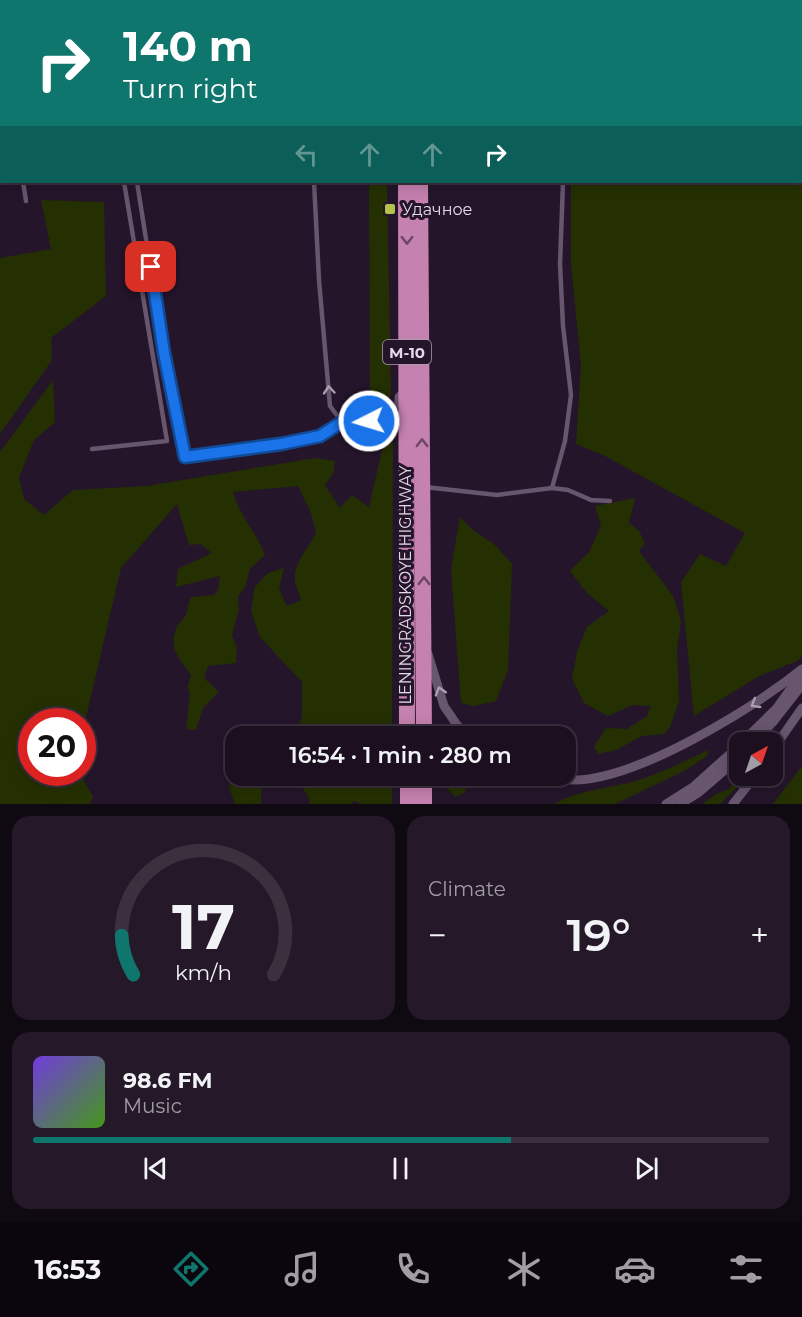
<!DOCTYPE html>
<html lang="en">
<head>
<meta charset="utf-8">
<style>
	:root { --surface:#1c1020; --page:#251929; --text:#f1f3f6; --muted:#a09da5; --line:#3a303e; --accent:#0f766e }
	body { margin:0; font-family:Montserrat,sans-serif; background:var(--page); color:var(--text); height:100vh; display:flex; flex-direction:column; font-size:22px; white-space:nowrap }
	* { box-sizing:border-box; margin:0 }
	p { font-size:20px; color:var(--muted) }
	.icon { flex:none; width:33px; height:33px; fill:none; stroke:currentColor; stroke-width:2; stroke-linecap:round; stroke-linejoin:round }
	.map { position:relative; height:804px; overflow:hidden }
	.drawer { display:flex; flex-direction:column; gap:12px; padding:12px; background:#0f0912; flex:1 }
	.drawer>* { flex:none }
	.banner { position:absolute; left:0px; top:0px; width:802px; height:183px; box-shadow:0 3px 15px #0003,0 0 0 2px var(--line); background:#0f766e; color:#fff; overflow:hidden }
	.needle { width:39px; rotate:40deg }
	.buttons { position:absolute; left:729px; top:732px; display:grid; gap:12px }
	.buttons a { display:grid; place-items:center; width:54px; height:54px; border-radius:12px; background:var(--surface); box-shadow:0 3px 15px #0003,0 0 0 2px var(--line); font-size:30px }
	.speed { position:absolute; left:18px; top:708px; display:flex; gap:12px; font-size:30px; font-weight:700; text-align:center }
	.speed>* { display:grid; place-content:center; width:78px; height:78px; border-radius:50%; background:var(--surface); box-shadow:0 3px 15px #0003,0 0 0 2px var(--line); line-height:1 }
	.speed .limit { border:9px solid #d22; background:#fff; color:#111 }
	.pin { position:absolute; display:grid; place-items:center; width:51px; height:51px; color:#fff; margin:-26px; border-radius:12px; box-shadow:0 3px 9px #0006 }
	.me { position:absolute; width:66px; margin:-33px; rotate:265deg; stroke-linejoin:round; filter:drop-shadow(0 0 4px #0008) }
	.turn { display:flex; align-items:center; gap:21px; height:126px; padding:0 24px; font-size:27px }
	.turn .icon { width:78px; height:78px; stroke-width:2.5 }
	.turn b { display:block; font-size:42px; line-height:51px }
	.lanes { display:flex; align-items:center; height:57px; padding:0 24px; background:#0003; justify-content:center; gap:30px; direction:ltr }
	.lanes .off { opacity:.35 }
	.big { font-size:45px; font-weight:600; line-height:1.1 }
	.drawer .card { flex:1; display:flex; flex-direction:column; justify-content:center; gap:9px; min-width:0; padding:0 21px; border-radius:18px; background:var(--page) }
	.drawer .dial { align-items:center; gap:0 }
	.dial svg { height:156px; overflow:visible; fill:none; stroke:var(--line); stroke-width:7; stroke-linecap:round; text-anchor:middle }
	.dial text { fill:var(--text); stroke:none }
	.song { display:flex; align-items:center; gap:18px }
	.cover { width:72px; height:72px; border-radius:9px; background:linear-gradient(135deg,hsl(260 70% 55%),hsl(100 70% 35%)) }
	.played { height:6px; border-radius:3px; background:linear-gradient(90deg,var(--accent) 65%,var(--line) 65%) }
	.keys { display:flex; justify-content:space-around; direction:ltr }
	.heat { display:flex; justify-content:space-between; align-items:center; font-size:33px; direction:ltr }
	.drawer .tiles { flex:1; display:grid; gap:12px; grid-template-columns:1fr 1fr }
	.card:last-child { grid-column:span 2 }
	.trip { position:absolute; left:225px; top:726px; width:351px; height:60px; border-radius:18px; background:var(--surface); box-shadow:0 3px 15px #0003,0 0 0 2px var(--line); font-weight:600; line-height:60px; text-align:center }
	.tabs { display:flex; height:96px; justify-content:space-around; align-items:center; background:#0b060d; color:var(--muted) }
	.tabs .icon { width:42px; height:42px }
	.tabs .selected { color:var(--accent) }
	.tabs b { font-size:27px; color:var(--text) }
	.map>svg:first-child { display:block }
	.green { fill:#243002 }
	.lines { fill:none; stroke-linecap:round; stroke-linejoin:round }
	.lane { stroke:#68566f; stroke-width:4.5 }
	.street { stroke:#68566f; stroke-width:9 }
	.highway { stroke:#c581af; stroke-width:16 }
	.oneway { stroke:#6d4666 }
	.oneway2 { stroke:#ac9eb2 }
	.route-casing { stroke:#114b97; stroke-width:15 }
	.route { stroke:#1a73e8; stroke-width:10 }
	.poi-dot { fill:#b4c24b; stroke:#25152b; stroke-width:2 }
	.labels { text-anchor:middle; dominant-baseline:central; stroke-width:6; stroke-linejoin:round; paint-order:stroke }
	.shield { fill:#25152b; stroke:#ab9eaf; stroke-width:1.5 }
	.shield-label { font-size:15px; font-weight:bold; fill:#e4d9e8 }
	.poi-label { font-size:16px; fill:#e4d9e8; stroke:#25152b; text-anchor:start }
	.street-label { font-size:16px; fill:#e4d9e8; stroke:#25152b }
</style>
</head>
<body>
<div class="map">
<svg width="802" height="804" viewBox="0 0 802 804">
	<rect width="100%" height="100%" fill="#25152b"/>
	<g class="green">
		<path d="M568,0h234v656l-5,5 -38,15 -65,40 -13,-134 19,-28 26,12 19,-33 -140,-77 -29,-12 5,-78 -10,-102v-82h230v-180z"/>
		<path d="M369,182h18l4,213 -8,9 -13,-10z"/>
		<path d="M41,200l63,2 2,94 -55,42 1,22 -52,74v-176l51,-9z"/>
		<path d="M53,380l2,42 -21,18 -15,37 5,22 20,16 29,-25 73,-4 169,-28 20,3 -2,13 -8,11 15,23 12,-13 17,12 13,-57 11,-10 -1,296h-96l6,-20v-34l-42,-45 -9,-26 4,-24 13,-14 16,-5 -5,21 8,17 14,-6c-2,-7 -5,-13 -6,-19 -2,-18 14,-33 21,-48l-5,-20 -13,-27 -65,6c6,23 23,40 32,63l-15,14 -5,18 -7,9 1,13 -7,26 5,13 -1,15 -28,3 -4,12 15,14 -16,16 -7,22 -10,-1 4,-34 -2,-9 3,-11c-11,-16 -24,-27 -14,-48 2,-5 7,-8 9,-12 3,-6 1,-12 6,-18l22,-2 4,-5 2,-14 -44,11 2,-18 34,-16 -12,-9 -11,1 -12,-41 -56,64 -38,162 -1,-8h-50v50l48,1 13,24 -3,7h-90v-352z"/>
		<path d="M635,498l-6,25 10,8 6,12 -6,8 34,45 8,25 -4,27 2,53 -9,26 -6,7 -22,2 -26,14 -18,4 -4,-7 12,-19 21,1 20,-13 4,-10 -18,-1 -25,11 -24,-13 -12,-24 5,-27 10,-25 22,-16 -22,-18 -17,-22 19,-19 12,-26 -6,-20z"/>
		<path d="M460,517l14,14 21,14 17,19 -4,106 -12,31 -22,5 -13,-3 -10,-134z"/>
		<path d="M708,750l-1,6 -23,15 -69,33h-60c18,-13 57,-16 80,-23 25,-7 50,-20 73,-31z"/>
		<path d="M802,766v38h-29z"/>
		<path d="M235,767l1,9h26l-1,28h-26l-6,-17z"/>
		<path d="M739,775l6,1 -4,7 -21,21h-17l13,-10 13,-5z"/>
		<path d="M295,776h97v28h-31l-7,-3 -4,3h-41l1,-4z"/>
		<path d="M443,776h25l1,5 -5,12 -8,4 -10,-9z"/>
	</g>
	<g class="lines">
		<g class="lane">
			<path d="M120,0v2"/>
			<path d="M345,0l1,2"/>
			<path d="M379,0v2"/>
			<path d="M12,2v-2"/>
			<path d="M177,2v-2"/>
			<path d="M274,2v-2"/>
			<path d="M552,2v-2"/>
			<path d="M0,104h2"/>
			<path d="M23,182l3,19"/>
			<path d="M137,182l27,171 21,104 96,-13 39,-8 22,-14"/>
			<path d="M314,182l5,98 11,126 12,16 47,-4 7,-10 1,-12 4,-4"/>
			<path d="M92,449l75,-8 -43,-259"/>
			<path d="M425,487l72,8 55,-7 16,2 23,10 19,1"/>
			<path d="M552,488l13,-47 6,-46 -8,-69 -3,-62 3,-82"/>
		</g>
		<g class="street">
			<path d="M428,654l16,52 13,19 11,11"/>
			<path d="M742,742l34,-33 25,-35"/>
			<path d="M754,742l19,-20 29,-37"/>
			<path d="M772,751l30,-43"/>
			<path d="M535,776c13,2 27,4 41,4 64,-2 176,-71 226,-111"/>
			<path d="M666,804l27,-17 47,-42"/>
			<path d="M680,804l18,-11 42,-36"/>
			<path d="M733,804l22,-28"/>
		</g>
		<g class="highway">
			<path d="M405,0v2"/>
			<path d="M419,0v2"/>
			<path d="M406,182l1,554"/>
			<path d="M420,182l4,554"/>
			<path d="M408,776v28"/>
			<path d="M424,776v28"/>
		</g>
	</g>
	<defs><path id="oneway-chevron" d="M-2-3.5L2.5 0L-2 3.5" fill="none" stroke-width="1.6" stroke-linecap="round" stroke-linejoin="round" transform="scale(1.5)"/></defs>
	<g class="oneway">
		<use href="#oneway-chevron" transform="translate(407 240) rotate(90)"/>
		<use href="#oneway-chevron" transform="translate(422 443) rotate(-90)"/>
		<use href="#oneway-chevron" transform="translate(424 581) rotate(-90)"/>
	</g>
	<g class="oneway2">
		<use href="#oneway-chevron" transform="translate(329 390) rotate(-95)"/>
		<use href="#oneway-chevron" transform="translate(440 691) rotate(-107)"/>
		<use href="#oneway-chevron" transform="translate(755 704) rotate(149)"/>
	</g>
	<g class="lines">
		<g class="route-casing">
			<path id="route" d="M151,267l13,86 21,104 96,-13 39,-8 22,-14 27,-1"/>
		</g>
		<use href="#route" class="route"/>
	</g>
	<rect class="poi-dot" x="384" y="203" width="12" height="12" rx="3"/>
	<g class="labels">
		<rect class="shield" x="383" y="340" width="48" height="24" rx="4.5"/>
		<g class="shield-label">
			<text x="407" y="352">М-10</text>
		</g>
		<g class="poi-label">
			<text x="402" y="209">Удачное</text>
		</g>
		<g class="street-label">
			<text transform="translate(405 585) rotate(-90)">LENINGRADSKOYE HIGHWAY</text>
		</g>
	</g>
</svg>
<div class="buttons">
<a><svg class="needle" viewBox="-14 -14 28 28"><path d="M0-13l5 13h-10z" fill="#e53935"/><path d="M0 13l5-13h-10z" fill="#a09da5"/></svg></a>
</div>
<div class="speed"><div class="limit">20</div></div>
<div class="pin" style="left:151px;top:267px;background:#d93025"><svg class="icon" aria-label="arrive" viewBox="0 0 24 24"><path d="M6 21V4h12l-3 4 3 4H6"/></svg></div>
<svg class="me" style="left:369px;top:421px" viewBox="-20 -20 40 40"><circle r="17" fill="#1a73e8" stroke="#fff" stroke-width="3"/><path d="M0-11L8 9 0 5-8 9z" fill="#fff"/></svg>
<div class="trip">16:54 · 1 min · 280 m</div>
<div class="banner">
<div class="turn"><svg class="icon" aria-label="right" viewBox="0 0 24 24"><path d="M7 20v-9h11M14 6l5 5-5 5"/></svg><div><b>140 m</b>Turn right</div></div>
<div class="lanes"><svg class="icon off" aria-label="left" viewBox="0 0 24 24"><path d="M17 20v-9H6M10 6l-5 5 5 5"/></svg><svg class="icon off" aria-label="ahead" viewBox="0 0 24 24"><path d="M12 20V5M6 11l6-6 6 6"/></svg><svg class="icon off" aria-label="ahead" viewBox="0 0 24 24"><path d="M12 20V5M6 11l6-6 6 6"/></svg><svg class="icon" aria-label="right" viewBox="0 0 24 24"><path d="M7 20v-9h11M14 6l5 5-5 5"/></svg></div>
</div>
</div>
<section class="drawer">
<div class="tiles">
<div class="card dial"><svg viewBox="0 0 100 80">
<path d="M14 69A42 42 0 1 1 86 69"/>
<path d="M14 69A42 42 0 0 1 8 49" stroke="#0f766e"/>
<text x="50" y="56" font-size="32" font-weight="700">17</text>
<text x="50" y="72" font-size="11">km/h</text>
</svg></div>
<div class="card"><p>Climate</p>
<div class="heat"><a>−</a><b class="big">19°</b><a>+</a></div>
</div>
<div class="card">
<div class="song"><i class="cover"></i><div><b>98.6 FM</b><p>Music</p></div></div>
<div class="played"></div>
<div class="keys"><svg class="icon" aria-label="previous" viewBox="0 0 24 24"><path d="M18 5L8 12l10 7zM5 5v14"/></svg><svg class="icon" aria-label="pause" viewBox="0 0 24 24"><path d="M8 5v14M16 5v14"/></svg><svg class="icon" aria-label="next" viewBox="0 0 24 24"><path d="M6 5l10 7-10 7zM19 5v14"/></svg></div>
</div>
</div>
</section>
<nav class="tabs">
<b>16:53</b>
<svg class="icon selected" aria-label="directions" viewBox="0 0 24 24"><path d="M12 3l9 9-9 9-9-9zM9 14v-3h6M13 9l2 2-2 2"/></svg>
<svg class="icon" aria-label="music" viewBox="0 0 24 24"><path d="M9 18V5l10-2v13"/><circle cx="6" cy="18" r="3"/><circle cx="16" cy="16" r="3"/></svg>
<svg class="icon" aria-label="phone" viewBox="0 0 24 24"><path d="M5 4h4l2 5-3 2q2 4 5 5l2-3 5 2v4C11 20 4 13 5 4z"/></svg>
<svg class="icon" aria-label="climate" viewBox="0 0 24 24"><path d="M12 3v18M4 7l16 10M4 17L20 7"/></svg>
<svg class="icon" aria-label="car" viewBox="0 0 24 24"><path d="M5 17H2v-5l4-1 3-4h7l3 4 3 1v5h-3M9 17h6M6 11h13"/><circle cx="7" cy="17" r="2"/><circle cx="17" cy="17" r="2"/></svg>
<svg class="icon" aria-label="filters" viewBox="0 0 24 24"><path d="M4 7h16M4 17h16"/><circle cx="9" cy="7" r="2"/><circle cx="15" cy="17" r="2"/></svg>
</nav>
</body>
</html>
